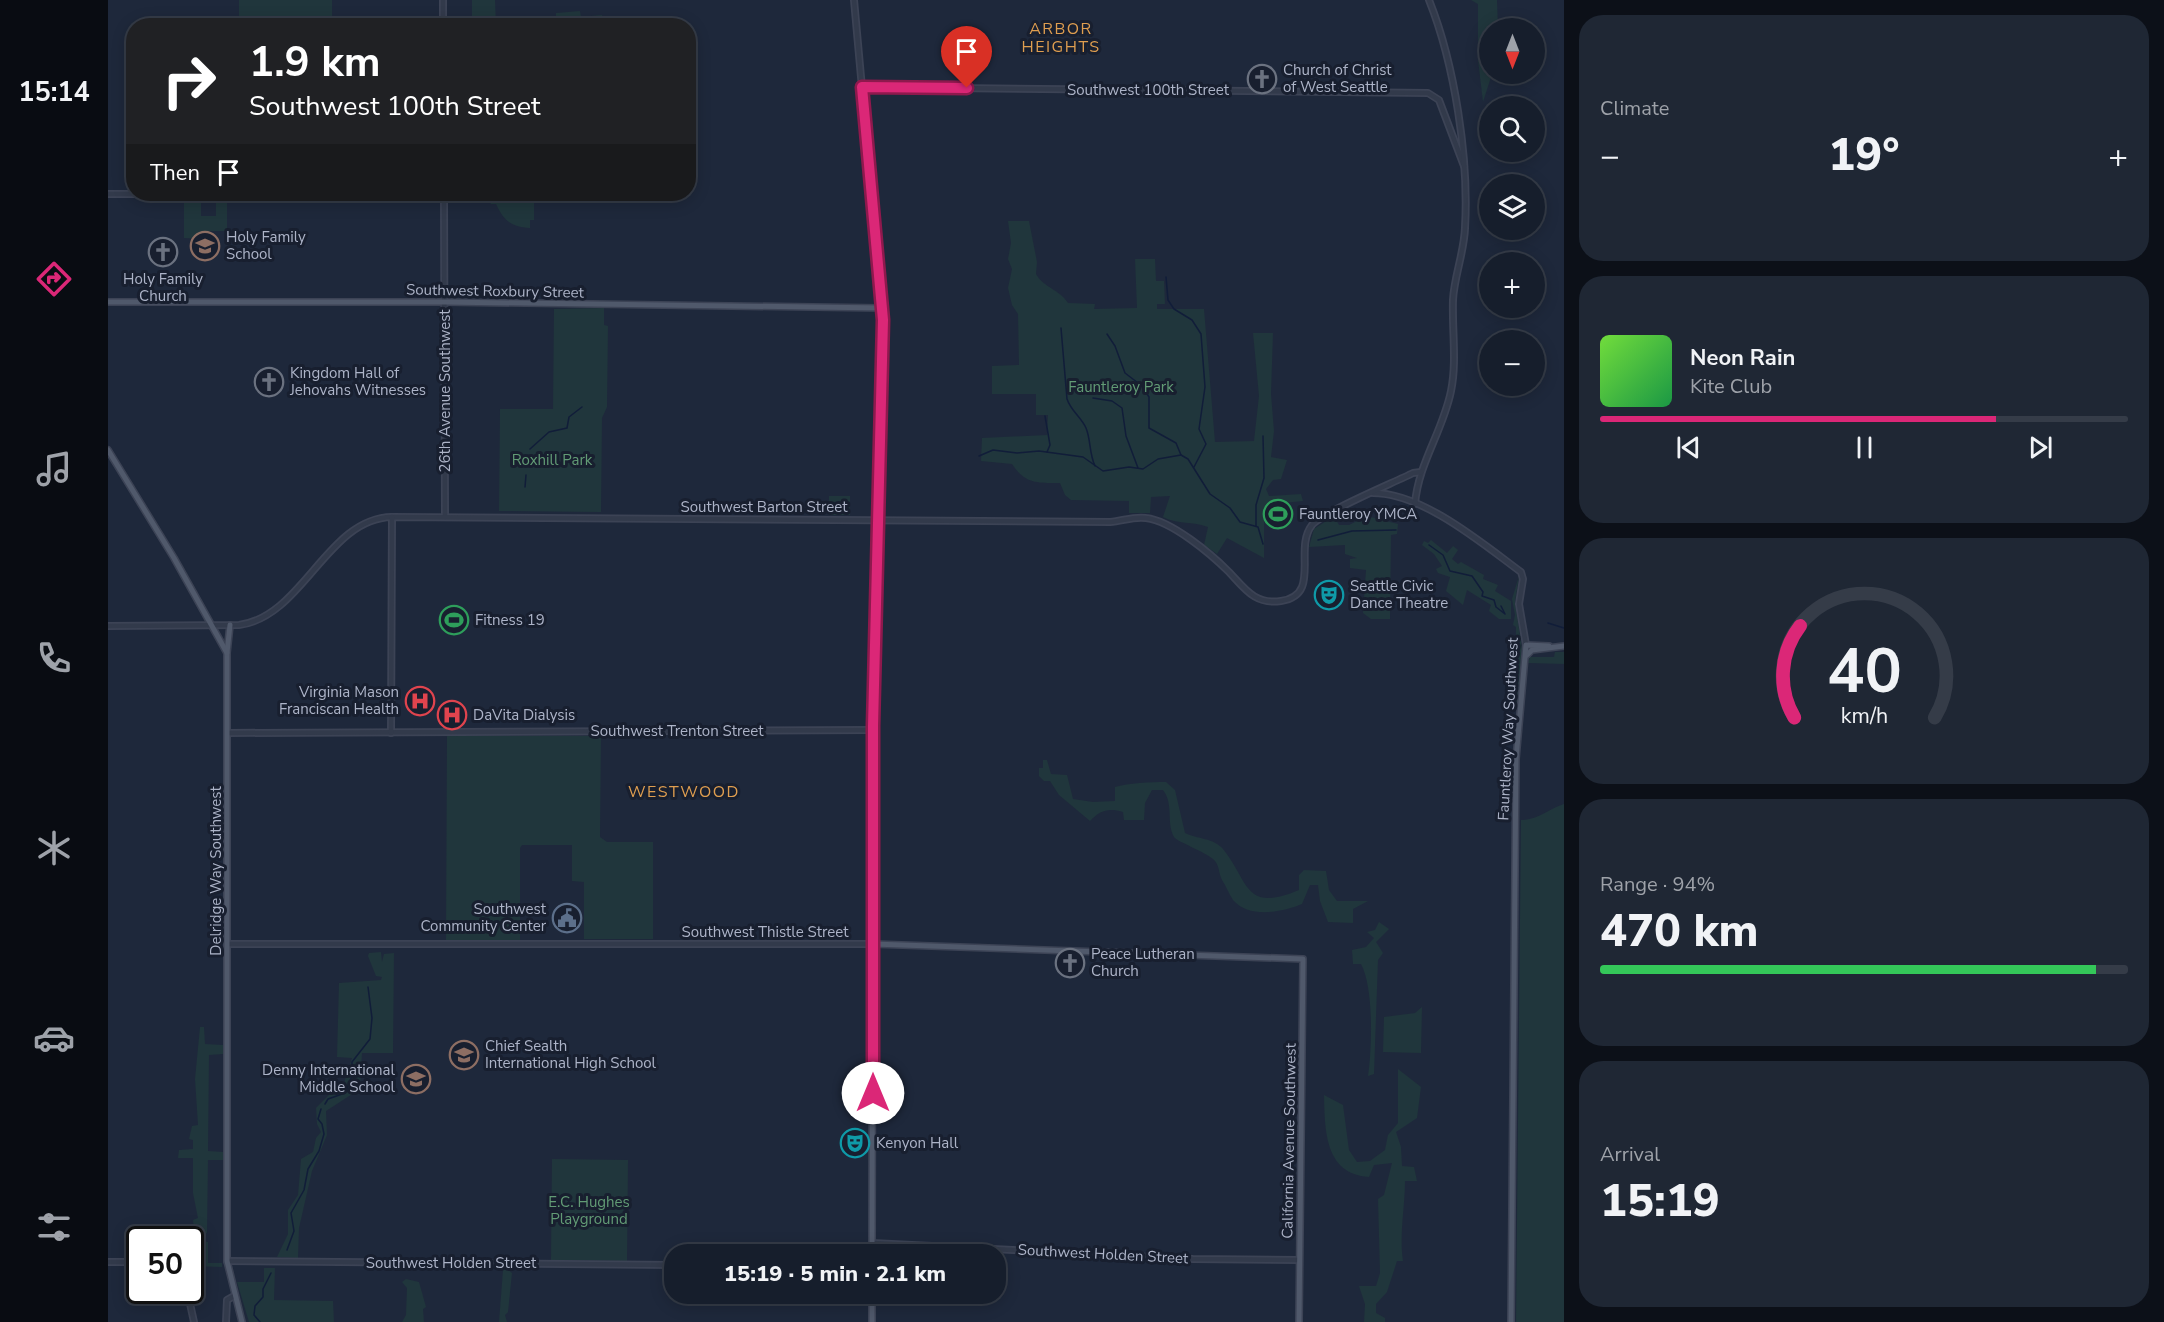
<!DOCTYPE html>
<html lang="en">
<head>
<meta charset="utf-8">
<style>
	:root { --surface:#161e2c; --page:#1f2734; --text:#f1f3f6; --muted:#9ea2a9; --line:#353c48; --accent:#db2777 }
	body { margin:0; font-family:"Nunito Sans",sans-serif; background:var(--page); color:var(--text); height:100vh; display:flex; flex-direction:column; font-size:22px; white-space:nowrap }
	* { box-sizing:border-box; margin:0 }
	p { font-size:20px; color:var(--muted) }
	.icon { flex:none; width:33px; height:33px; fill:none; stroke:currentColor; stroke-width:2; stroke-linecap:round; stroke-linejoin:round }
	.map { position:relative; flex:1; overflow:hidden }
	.side { display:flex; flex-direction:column; gap:15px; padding:15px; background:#0c1018; width:600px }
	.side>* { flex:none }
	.hud { position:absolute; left:18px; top:18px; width:570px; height:183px; border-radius:24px; box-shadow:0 3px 15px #0003,0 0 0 2px var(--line); background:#202124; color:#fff; overflow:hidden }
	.needle { width:39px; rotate:180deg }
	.buttons { position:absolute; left:1371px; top:18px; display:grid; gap:12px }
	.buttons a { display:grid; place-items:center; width:66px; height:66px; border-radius:50%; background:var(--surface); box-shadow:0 3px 15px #0003,0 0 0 2px var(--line); font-size:30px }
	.speed { position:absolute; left:18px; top:1226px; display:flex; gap:12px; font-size:30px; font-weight:700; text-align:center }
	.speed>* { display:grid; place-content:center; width:78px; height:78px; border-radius:50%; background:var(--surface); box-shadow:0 3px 15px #0003,0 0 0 2px var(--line); line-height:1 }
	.speed .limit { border:3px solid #111; border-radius:9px; background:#fff; color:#111 }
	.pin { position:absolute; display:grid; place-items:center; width:51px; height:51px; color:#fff; margin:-62px -26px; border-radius:50% 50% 50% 0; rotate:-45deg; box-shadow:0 0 6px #0007 }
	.pin .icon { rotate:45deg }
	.me { position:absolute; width:66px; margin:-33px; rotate:0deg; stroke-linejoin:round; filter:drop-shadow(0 0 4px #0008) }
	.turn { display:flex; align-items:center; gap:21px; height:126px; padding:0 24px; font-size:27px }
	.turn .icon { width:78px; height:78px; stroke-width:2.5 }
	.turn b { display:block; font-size:42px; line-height:51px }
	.then { display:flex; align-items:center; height:57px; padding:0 24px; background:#0003; gap:12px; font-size:22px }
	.big { font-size:45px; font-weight:800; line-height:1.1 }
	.side .tile { flex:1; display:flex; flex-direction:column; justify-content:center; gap:9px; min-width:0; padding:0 21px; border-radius:24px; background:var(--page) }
	.side .dial { align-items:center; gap:0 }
	.dial svg { height:156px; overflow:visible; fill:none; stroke:var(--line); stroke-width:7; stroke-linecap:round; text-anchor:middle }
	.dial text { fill:var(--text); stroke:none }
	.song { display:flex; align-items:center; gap:18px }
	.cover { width:72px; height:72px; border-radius:9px; background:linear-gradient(135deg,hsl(100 70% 55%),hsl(140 70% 35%)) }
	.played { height:6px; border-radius:3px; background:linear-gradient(90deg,var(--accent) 75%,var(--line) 75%) }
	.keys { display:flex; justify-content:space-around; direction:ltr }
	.heat { display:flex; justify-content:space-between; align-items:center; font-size:33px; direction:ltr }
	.charge { height:9px; border-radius:4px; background:linear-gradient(90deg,#34c759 94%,var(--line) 0) }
	.trip { position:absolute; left:556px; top:1244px; width:342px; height:60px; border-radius:24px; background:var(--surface); box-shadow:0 3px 15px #0003,0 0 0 2px var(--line); font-weight:800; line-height:60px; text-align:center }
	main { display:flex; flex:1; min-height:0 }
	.menu { display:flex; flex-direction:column; width:108px; justify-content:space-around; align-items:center; background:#090c12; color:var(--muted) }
	.menu .icon { width:42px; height:42px }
	.menu .on { color:var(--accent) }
	.menu b { font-size:27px; color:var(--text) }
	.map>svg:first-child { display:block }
	.green { fill:#20363c }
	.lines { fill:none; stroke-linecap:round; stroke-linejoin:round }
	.stream { stroke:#111d39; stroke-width:1.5 }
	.minor-casing { stroke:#3c4355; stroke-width:8 }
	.major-casing { stroke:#3c4355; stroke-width:8 }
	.minor { stroke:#323a4b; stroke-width:4.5 }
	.major { stroke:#50596b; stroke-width:5 }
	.route-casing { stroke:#8e194d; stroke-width:15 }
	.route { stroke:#db2777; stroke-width:10 }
	.labels { text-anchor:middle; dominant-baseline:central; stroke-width:6; stroke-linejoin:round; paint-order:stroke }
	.poi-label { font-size:15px; fill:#adb4c8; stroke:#181f2f; text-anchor:start }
	.street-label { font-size:15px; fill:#adb4c8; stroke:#181f2f }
	.park-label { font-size:15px; fill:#629b75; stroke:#181f2f }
	.neighbourhood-label { font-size:16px; letter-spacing:1.5px; fill:#df9e50; stroke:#181f2f }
</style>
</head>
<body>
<main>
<nav class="menu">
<b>15:14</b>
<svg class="icon on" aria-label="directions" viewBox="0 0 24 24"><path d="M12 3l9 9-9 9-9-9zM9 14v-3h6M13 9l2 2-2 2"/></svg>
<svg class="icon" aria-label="music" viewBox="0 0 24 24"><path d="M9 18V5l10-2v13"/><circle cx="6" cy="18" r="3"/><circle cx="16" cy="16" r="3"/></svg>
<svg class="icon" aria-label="phone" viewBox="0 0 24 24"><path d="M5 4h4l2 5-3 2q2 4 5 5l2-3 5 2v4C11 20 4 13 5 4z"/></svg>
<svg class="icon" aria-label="climate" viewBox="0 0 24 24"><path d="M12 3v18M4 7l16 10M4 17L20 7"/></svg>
<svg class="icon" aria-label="car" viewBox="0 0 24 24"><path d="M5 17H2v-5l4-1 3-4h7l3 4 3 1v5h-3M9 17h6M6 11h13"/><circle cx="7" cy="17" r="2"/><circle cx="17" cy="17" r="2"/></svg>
<svg class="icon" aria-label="filters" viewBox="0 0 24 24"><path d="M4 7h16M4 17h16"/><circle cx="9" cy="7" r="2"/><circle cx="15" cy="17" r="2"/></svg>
</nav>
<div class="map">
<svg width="1456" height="1322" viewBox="0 0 1456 1322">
	<rect width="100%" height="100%" fill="#1e283b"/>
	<g class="green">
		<rect x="131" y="0" width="93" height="25"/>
		<path d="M364,0h23l1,25h-24z"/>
		<path d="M1363,0h26l1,28h-8v46h2l-9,28 -5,-42v-56z"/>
		<path d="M472,11l1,6 21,-2v10h-46v-12z"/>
		<path d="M368,194h69v4h-11v22h-4v8c-19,-1 -26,-7 -34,-24h-5l-3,-5h-11z"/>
		<path d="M76,199h17v17h15v-15h11v30h-22v8l-21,-1z"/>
		<path d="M900,221h21l8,41 -1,12c8,14 23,15 32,29l27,1 -1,5 43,-1 -2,-49h20l1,22h8l1,23h-8v5h47l11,133 39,-1 5,-45 -6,-63h20l-2,61 3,37 -3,26 16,3 -6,19 -8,1 -7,9 3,7 32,-2 2,7 -20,2 1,3 -20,4v48l-37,-20 -10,16 -13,-9 4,-18c-15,-6 -30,-2 -45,-10l7,-21 -19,1 -1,16h-21v-12l-58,-1 -6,-5 -5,-12c-23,0 -35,1 -48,-19l-31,-3 1,-23 65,-3 1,-20h-12v-21h-44v-28l27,-1 -1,-51 -6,-9 -4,-17 4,-19 -4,-10 3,-16z"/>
		<path d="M496,308v17l4,1 -1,81 -5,11 -1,94 -102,-1 1,-102h53l1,-100z"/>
		<rect x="721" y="496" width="21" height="19"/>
		<path d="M1226,516l5,9h10l18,-9 31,8 -1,10 -6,1 -1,84h-19l-8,-6 3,-43 -16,-2v-9l7,-1 -12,-4v-9l-36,2 5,-18z"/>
		<path d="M1323,540l16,13 6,-7 5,4 -6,9 6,5 3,-2 23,13 -1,4 15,6 -3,6 16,10v18h-12l-10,-8 2,-6 -24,-15 -4,15 -17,-14 4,-14 -12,-4 -2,-4 6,-3 -8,-12 -12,-9 2,-4 4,2z"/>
		<path d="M1411,576l-4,26 7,47 -6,65v-87l-3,-2 2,-10 -3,-16z"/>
		<path d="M1447,652h9v12l-36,-1 3,-9v3h23z"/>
		<path d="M339,736h154l-1,101 7,5h46v97h-69v-57l-12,-1v-36h-50l-2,3v92h-74z"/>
		<path d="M935,760h4l4,14 16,1 6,24 20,3 22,-1v-14c13,-4 36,-5 51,-5l9,8 10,43c12,6 29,5 38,16 27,34 21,64 76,41v-15l5,-5 22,1 3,19 8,11h31l-15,8v14l-25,-1 -8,-21 -2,-16h-8l-8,19c-19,8 -53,15 -69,-4 -4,-6 -7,-14 -11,-20 -4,-8 -2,-15 -9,-21 -8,-7 -37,-18 -39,-22 -8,-14 0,-33 -11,-47h-11l-7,13 -1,17h-20l-1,-8c-15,-4 -22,-2 -33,9l-31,-26 -9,-14h-6l-5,-5v-8h4z"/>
		<path d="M1456,804v518h-48l5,-502c18,0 27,-11 43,-16z"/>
		<path d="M1271,922l10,7 -13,13 7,11 -5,7 -4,114 -6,2c4,-27 6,-88 -7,-112h-8l-1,-14 14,-3 8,-9 -7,-6 8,-2z"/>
		<path d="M273,952l1,10 2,-8 10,-1 -1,100h-31l-2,36 -34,22 1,24 -15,36 -13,57 -1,30 -21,-1 11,-23v-24l10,-15 3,-36 12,-7 3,-14 5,-6 -4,-8 -1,-16 16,-16 11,-6 9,-28 -15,-1 2,-74 42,-3 1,-3 -6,-1 -8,-20 1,-3z"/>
		<path d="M1314,1007l-1,46 -38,-1 1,-35 31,-4z"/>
		<path d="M92,1027h4l1,17 18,1v9l-14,1 -1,96 15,1v8h-15l-1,73 -4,1 -1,7 6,1v21h14v4l-31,-1v-14l5,-1 -3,-31 5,-2 -5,-25v-35h-15l1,-8 14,-1v-9l-4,-1 3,-13 6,-1 -3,-46z"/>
		<path d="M1290,1069l23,18 -4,31 -21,14 5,15 1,19 12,1 3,14h-12c0,27 -6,53 -2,80h-6l-10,31 -11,12v9l9,5v4h-21l1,-18 -6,-18h17l4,-13 -2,-74 6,-4 8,-32 -18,2 -5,12c-45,-3 -44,-48 -45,-82l19,10 6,45 8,12 13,-1 15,-11 3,-15 10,-12z"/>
		<path d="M444,1159l76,1 -1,101 -76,-1z"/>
		<path d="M156,1268h11l-1,32 59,1 1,21h-85l-12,-40h27z"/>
		<path d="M398,1268l6,5 -4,39 -3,3 2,7h-8l4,-52z"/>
		<path d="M298,1279l13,3 7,25 -3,2 1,13h-22l4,-7 1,-27 -5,-6z"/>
	</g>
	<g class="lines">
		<g class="stream">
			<path d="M1058,277l2,23 6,9 18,11 9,14 4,53 -6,42 7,15 -12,23"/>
			<path d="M953,328l6,71c4,12 14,18 19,29 5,12 3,25 9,38"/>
			<path d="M999,334l8,12 10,27 17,13 7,11v31l27,15 5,12"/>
			<path d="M985,398l19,3 10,7 4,28 12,32"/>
			<path d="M937,416l5,29 -3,7"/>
			<path d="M422,449l19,-17 18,-4 2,-11 13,-10"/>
			<path d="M871,456l14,-6 24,3 22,-2 44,6 20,14 26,-4 14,2 15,-10 23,-4 7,4 22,35 20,14 10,14 18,5 5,17"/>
			<path d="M417,466l1,-6"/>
			<path d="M417,487l1,-12"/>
			<path d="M1148,526v-21l8,-27 -1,-42"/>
			<path d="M1210,540l34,-9 44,-1"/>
			<path d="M1321,545l14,10 7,16 22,5 11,16 -1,4 12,4 2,7 9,7 -4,-8"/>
			<path d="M1440,623l16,5"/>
			<path d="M217,1104l3,-5 17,-6 7,-17v-14l18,-23 2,-21 -4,-31"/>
			<path d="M179,1250l7,-19 -3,-18 13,-23 4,-21 11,-18 5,-17 -2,-10 -4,-5 3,-10"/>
			<path d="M152,1322l-6,-7 1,-9 8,-9v-8l8,-16"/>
		</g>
		<g class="minor-casing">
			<g id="minor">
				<path d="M335,0v26"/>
				<path d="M746,0l28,308"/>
				<path d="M754,87l566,6 11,7 25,66"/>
				<path d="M0,194h41"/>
				<path d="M336,194l1,323"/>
				<path d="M1265,493c50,0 110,51 148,79l2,7 -4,25 7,41"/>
				<path d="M1307,504c3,-40 28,-73 36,-113 6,-29 1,-60 2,-91 1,-23 11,-47 12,-72 4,-69 -10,-163 -36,-228"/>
				<path d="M0,626l131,-1c64,-8 88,-107 153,-108l718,5c13,-1 24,-6 36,-4 26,3 65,36 83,54 16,17 26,33 52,29 41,-6 12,-52 31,-76 11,-13 81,-42 101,-52l8,-1"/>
				<path d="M120,733l645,-3"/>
				<path d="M283,733l1,-216"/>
				<path d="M120,944h645"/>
				<path d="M764,1243l321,16 106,1"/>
				<path d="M119,1261l448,4"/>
				<path d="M0,1262h32"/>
				<path d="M79,1290l7,32"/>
				<path d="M118,1322l1,-22 7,-4"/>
			</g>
		</g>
		<g class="major-casing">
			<g id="major">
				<path d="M0,302h337l437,6 -9,418 -1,528"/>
				<path d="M0,450l66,108 53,95v608l15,61"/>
				<path d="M119,653l3,-28"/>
				<path d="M1419,655l5,-5 32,-4"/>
				<path d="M765,944l430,15 -4,363"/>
				<path d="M764,1293v29"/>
				<path d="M1403,1322l5,-563 10,-114 23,1"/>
			</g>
		</g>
		<use href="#minor" class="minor"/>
		<use href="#major" class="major"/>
	</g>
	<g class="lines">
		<g class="route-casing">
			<path id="route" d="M765,1093v-367l10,-406 -21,-233 105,1"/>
		</g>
		<use href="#route" class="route"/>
	</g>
	<defs>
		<g id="church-ring" transform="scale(1.5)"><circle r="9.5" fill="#181f2f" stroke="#6b7280" stroke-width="1.5"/><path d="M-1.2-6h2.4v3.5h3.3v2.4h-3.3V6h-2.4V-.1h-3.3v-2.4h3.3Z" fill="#6b7280"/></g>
		<g id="school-ring" transform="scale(1.5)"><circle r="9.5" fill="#181f2f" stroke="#8d6e63" stroke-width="1.5"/><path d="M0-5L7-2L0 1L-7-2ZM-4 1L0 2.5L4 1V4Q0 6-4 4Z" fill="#8d6e63"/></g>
		<g id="stadium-ring" transform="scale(1.5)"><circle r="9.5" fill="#181f2f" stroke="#2e9e5b" stroke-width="1.5"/><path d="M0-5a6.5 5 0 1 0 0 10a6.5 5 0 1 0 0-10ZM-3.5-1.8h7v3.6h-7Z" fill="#2e9e5b"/></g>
		<g id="theatre-ring" transform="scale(1.5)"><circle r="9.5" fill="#181f2f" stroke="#0f9aa8" stroke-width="1.5"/><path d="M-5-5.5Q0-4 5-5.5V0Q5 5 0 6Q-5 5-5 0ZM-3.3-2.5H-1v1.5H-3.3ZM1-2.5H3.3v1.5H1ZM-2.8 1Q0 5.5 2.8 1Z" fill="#0f9aa8"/></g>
		<g id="hospital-ring" transform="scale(1.5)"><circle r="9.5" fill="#181f2f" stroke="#e0444e" stroke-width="1.5"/><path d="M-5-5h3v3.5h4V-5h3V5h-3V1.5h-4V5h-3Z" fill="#e0444e"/></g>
		<g id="civic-ring" transform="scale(1.5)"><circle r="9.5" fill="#181f2f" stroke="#5c6f8a" stroke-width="1.5"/><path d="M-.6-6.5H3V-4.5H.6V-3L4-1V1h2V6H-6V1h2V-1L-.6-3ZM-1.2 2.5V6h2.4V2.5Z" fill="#5c6f8a"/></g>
	</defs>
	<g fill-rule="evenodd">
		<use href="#church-ring" x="1154" y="79"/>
		<use href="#school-ring" x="97" y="246"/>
		<use href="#church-ring" x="55" y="252"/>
		<use href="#church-ring" x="161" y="382"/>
		<use href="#stadium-ring" x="1170" y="514"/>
		<use href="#theatre-ring" x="1221" y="595"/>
		<use href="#stadium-ring" x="346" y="620"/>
		<use href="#hospital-ring" x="312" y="701"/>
		<use href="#hospital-ring" x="344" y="715"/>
		<use href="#civic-ring" x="459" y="918"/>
		<use href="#church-ring" x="962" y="963"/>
		<use href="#school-ring" x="356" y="1055"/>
		<use href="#school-ring" x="308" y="1079"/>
		<use href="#theatre-ring" x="747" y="1143"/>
	</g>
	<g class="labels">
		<g class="poi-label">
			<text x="1175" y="70">Church of Christ<tspan x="1175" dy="17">of West Seattle</tspan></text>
			<text x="118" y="237">Holy Family<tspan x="118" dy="17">School</tspan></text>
			<text x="55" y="279" text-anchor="middle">Holy Family<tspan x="55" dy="17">Church</tspan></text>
			<text x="182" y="373">Kingdom Hall of<tspan x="182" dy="17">Jehovahs Witnesses</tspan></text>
			<text x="1191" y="514">Fauntleroy YMCA</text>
			<text x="1242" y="586">Seattle Civic<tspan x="1242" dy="17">Dance Theatre</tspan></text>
			<text x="367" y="620">Fitness 19</text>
			<text x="291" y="692" text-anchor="end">Virginia Mason<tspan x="291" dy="17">Franciscan Health</tspan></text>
			<text x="365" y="715">DaVita Dialysis</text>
			<text x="438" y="909" text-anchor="end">Southwest<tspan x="438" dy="17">Community Center</tspan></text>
			<text x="983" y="954">Peace Lutheran<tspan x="983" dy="17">Church</tspan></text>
			<text x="377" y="1046">Chief Sealth<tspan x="377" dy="17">International High School</tspan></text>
			<text x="287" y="1070" text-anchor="end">Denny International<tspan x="287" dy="17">Middle School</tspan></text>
			<text x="768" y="1143">Kenyon Hall</text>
		</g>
		<g class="street-label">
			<text x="1040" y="90">Southwest 100th Street</text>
			<text transform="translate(387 291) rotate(1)">Southwest Roxbury Street</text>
			<text transform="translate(337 391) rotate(-90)">26th Avenue Southwest</text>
			<text x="656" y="507">Southwest Barton Street</text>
			<text transform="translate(1400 729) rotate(-87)">Fauntleroy Way Southwest</text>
			<text x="569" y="731">Southwest Trenton Street</text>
			<text transform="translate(108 871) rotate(-90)">Delridge Way Southwest</text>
			<text x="657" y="932">Southwest Thistle Street</text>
			<text transform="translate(1181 1141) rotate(-89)">California Avenue Southwest</text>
			<text transform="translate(995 1254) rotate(3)">Southwest Holden Street</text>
			<text x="343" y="1263">Southwest Holden Street</text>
		</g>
		<g class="park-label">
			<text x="1013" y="387">Fauntleroy Park</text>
			<text x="444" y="460">Roxhill Park</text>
			<text x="481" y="1202">E.C. Hughes<tspan x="481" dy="17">Playground</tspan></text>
		</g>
		<g class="neighbourhood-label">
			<text x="953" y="29">ARBOR<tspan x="953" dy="18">HEIGHTS</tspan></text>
			<text x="576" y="792">WESTWOOD</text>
		</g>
	</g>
</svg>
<div class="buttons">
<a><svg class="needle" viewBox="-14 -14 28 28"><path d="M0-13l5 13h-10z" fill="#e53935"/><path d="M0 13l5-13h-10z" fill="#9ea2a9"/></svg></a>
<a><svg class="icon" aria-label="search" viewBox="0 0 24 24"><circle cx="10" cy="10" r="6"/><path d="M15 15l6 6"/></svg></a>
<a><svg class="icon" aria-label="layers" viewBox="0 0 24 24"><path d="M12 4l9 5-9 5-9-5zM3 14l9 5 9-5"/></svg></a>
<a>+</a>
<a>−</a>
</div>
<div class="speed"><div class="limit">50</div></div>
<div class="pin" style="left:859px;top:88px;background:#d93025"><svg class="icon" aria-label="arrive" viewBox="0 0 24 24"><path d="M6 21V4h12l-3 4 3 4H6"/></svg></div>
<svg class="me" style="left:765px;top:1093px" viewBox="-20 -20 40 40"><circle r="19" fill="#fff"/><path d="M0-13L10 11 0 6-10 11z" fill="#db2777"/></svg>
<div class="trip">15:19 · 5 min · 2.1 km</div>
<div class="hud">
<div class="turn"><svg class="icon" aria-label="right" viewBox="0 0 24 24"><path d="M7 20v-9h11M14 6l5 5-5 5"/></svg><div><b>1.9 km</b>Southwest 100th Street</div></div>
<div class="then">Then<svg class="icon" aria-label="arrive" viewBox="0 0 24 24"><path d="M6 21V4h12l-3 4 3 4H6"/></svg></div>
</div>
</div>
<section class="side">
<div class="tile"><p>Climate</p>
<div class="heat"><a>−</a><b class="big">19°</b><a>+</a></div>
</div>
<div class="tile">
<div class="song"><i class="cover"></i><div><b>Neon Rain</b><p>Kite Club</p></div></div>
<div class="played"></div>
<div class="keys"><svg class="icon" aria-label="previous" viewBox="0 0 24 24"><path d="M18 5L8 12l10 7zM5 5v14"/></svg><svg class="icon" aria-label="pause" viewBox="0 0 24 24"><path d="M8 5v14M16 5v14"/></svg><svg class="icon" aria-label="next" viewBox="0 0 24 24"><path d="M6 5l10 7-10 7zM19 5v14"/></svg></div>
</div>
<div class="tile dial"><svg viewBox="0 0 100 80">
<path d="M14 69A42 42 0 1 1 86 69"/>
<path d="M14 69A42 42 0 0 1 17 22" stroke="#db2777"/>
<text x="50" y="56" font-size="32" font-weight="700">40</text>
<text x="50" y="72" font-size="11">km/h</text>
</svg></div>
<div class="tile"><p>Range · 94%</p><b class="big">470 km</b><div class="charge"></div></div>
<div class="tile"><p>Arrival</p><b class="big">15:19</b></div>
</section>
</main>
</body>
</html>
